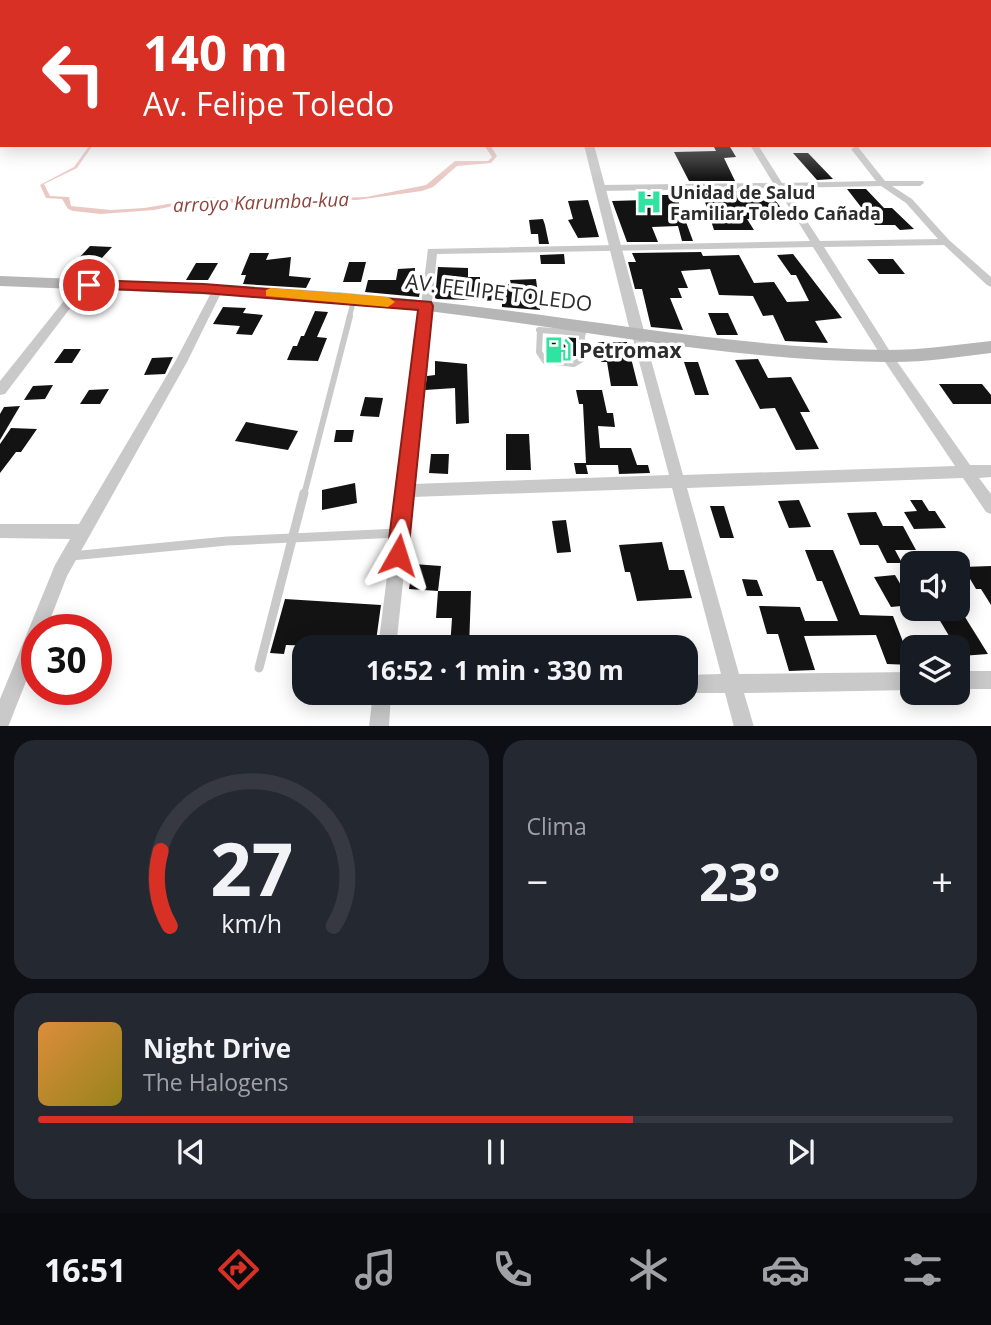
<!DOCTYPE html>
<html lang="es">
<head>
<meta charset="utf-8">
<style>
	:root { --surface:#171b24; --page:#242831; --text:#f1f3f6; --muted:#9ea1a6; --line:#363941; --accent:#d93025 }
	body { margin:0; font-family:"Open Sans",sans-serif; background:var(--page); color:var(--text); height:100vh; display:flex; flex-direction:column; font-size:26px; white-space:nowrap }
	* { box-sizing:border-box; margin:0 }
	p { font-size:23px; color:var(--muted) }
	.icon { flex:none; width:38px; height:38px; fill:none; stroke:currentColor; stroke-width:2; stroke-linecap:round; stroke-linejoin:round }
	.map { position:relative; height:726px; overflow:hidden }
	.details { display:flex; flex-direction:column; gap:14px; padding:14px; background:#0d0f14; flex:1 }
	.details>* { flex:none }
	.top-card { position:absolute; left:0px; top:0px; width:992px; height:147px; box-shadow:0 4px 18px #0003; background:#d93025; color:#fff; overflow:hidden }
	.buttons { position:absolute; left:900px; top:551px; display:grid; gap:14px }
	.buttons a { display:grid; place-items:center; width:70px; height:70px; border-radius:14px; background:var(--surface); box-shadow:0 4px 18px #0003; font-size:35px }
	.speed { position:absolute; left:21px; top:614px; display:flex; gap:14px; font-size:35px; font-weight:700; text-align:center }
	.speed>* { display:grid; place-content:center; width:91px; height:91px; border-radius:50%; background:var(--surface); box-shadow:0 4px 18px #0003; line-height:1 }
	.speed .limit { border:10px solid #d22; background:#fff; color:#111 }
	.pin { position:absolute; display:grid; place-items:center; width:60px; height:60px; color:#fff; margin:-30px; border:4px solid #fff; border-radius:50%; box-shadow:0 2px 7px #0007 }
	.me { position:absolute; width:77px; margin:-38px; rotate:6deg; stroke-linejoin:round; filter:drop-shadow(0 0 5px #0008) }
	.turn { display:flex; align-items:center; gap:24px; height:147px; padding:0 28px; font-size:32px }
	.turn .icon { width:91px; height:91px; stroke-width:2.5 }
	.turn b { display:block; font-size:49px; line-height:60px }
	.big { font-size:52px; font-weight:700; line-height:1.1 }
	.details .widget { flex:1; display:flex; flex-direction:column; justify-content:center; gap:10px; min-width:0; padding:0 24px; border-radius:21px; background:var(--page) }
	.details .dial { align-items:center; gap:0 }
	.dial svg { height:182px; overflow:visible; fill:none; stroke:var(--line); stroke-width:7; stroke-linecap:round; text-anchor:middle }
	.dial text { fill:var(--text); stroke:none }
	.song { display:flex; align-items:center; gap:21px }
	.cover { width:84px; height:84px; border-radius:10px; background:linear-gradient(135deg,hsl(30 70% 55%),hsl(50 70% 35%)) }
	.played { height:7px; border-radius:4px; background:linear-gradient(90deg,var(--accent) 65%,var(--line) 65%) }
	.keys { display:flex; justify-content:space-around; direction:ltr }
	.heat { display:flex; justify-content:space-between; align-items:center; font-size:38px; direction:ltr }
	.details .tiles { flex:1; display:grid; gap:14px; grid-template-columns:1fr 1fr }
	.widget:last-child { grid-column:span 2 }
	.trip { position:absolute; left:292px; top:635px; width:406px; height:70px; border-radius:21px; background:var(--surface); box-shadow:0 4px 18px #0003; font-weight:700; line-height:70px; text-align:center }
	.tab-bar { display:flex; height:112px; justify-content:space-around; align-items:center; background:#090b0e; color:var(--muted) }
	.tab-bar .icon { width:49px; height:49px }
	.tab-bar .selected { color:var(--accent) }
	.tab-bar b { font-size:32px; color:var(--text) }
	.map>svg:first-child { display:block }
	.water { fill:#eac9c5 }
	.building { fill:#131313 }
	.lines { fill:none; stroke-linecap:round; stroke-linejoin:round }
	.service-far2 { stroke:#c9c9c9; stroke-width:5 }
	.service-far1 { stroke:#c9c9c9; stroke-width:6 }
	.service { stroke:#c9c9c9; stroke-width:9 }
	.minor { fill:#c9c9c9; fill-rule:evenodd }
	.tertiary { fill:#c9c9c9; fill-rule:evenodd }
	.secondary { fill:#b6b6b6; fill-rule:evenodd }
	.route { fill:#d93025; stroke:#8d1f18; stroke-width:2 }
	.slow { fill:#f59e0b }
	.labels { text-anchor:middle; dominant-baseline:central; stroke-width:7; stroke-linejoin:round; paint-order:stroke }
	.far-poi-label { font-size:18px; font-weight:bold; fill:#2c2c2c; stroke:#fff; text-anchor:start }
	.far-water-label { font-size:19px; font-style:italic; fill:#8d443c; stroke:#fff }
	.street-label { font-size:21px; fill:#2c2c2c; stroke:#fff }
	.poi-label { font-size:21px; font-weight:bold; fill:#2c2c2c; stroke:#fff; text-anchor:start }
</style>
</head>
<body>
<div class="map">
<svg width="991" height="727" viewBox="0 0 991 727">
	<rect width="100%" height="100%" fill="#fff"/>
	<path class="water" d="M90,145h3l-16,23 -33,16 6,12 19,1 2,9 40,4 33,-2 66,-11 35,3 121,-3 60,-12 29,-24h33l4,-4 -8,-12h6l7,11 -6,7 -34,3 -24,21 -11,4 -65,9 -126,3 -27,-3 -50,10 -53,4 -28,-3 -5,-2 -6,-10 -16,-1 -6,-13 34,-18z"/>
	<g class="building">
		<path d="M713,145h16l7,12 -12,1 11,23h-46l-15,-29 42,-1z"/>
		<path d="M793,153h15l25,26 -16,1z"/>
		<path d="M847,189h19l18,19h8l22,21 -14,1 -5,-5h-20z"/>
		<path d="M742,191l6,10 27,-1 13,17 -41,2 7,11h-40l-9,-28h-6l-5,-10z"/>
		<path d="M643,195h33l17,46h-11l-4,-15 -26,1 6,15h-31l-15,-41 33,-1z"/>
		<path d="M588,200l11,37 -21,1 -10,-18 5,-1 -5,-18z"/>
		<path d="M543,219l2,6 4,19h-10l-1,-10h-7l-2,-14z"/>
		<path d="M90,246l22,1 -11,12 -22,-1z"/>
		<path d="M701,252l2,4 36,-1 15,28 20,-1 13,20 22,-1 -13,-26h-5l-14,-20 16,-1 49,64 -27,3 13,22 -43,-2 -12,-26 -10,1 -10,-20 -34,-1 -9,-26 -29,2 7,17h-10l4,10h-12l13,32 -32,-3 -9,-38h-7l-7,-27h8l-4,-9z"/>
		<path d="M250,253h19l-3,7 25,-3 -2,19 22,2 -5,10 -63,-4 3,-9h-5z"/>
		<path d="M564,254l1,10h-24l-1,-9z"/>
		<path d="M867,259h26l12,15h-26z"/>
		<path d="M349,262h17l-5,20h-18z"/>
		<path d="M196,263h22l-10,17h-22z"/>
		<path d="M438,267l30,1v9h12v7h31l-1,-4 26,-1 4,31 -38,-3v-6l-65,-2 -2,-1z"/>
		<path d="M415,268l-1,17 7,-1 -2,13 -54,-5 3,-12h28l2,-11z"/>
		<path d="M223,307l23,1 -3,5 20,2 -11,20 -16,-1 4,-8 -27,-2z"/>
		<path d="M315,311l13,1 -11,25 10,1 -9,23 -31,-1 6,-14h4l4,-10h3z"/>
		<path d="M708,313h20l10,22h-21z"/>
		<path d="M548,336l28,2v18h-28z"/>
		<path d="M598,342h29l11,44h-27l-4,-24h-6z"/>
		<path d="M64,349h17l-9,14h-18z"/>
		<path d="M173,357l-8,17 -21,1 8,-17z"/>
		<path d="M758,359l10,19 23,-1 19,35h-10l19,37 -23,1 -21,-42 -15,1 -25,-49z"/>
		<path d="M435,361l32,3 2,59 -13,1 -1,-36 -30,2 2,-14 8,-1z"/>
		<path d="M684,362h14l11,33h-14z"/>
		<path d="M939,384h43l9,11v9h-38z"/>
		<path d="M53,385l-8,14 -21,1 9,-14z"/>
		<path d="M109,389l-9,15h-20l9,-14z"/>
		<path d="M576,390h26l5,23h6l2,14 -17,-1 2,22h31l6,17h11l2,8 -31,1 -1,-9h-32l2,9h-12l-2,-11h12l-3,-59h-4z"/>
		<path d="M365,397l18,1 -4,19 -19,-1z"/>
		<path d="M20,406l-20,34v-26l4,-7z"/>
		<path d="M246,422l52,9 -10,19 -53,-9z"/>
		<path d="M11,428l26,1 -16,23h-5l-16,21v-29z"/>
		<path d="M336,430h18l-2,12h-18z"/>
		<path d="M506,434h23l2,36h-25z"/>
		<path d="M431,454h18l-1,20 -19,-1z"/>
		<path d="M355,483l2,20 -35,7v-20z"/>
		<path d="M799,500l12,27 -22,1 -11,-27z"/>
		<path d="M910,500h12l7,11h6l11,17 -32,1 -10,-17 13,-1z"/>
		<path d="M710,506h14l10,32h-14z"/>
		<path d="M876,512l7,14h20l13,24h-21l7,13h-15l-9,-18h-18l-13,-32z"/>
		<path d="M566,520l5,32 -14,1 -5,-32z"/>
		<path d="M662,542l7,28h15l8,28 -55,3 -7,-29h-5l-6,-27z"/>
		<path d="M805,550h28l27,65 33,1 19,49 -25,-1 -11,-29 -72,1 11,34 -26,1 -11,-37h-11l-8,-28 41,1 5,14h33l-16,-40h-5z"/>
		<path d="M413,564l28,2 -3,25 -29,-2z"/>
		<path d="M991,566v39l-10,-16h-5l-13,-22z"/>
		<path d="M895,575l17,29v1l-21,2 -17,-30z"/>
		<path d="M742,579l15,1 6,16h-16z"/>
		<path d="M438,591h33l-2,57h-19l2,-30h-16z"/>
		<path d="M285,599l96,6 -6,43 -89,-3 -2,9 -14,-1z"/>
		<path d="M933,609h27l28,45 -27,2z"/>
	</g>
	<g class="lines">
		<path class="service-far2" d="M349,318l5,-19"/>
		<g class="service-far1">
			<path d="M539,330l44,3"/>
			<path d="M540,331l-1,21 6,9 29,3 8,-5v-25"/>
			<path d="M304,495l46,-179"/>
		</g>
		<g class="service">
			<path d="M71,556l156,-15 172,-8"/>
			<path d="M259,668l45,-175"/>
		</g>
		<g class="minor">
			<path d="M750,145h8l24,38 94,-2 -25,-32 4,-2h3l27,34h38l1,2 -4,3h-28l20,13 37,41 42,37v10l-4,-2 -43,-40 -120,2 67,106 79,112h21v12l-12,1 12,16v20l-5,-2 -23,-34 -276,10 52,186 173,-2v18l-168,3 10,34h-20l-9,-34h-40l1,-18 35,-1 -49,-186 -260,9 -16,151h-18l50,-399 382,-8 -33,-53 -177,3 -4,-3 4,-3 173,-2zM881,186l25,17 32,36 -118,2 -35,-53zM813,247l70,112 72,107 -272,9 -40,-144 -6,-4 -6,4 38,144 -256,9 24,-230z"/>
			<path d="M83,280l5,4 -1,2 -82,108 -5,1v-14l79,-99z"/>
			<path d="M218,285l5,4 -36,73 -120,214 -21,54h-9v24l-29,73h-8v-28l55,-134 15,-26 -70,-1v-14h79l97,-164 37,-71z"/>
			<rect x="957" y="671" width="34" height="18"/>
			<path d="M373,693h18l-2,34h-20z"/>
		</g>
		<path class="tertiary" d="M584,145h10l50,186 -7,5 -7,-5z"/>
		<path class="secondary" d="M0,276c143,6 286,9 428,25 152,16 304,47 458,49 35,0 70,-5 105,-9v12c-35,4 -70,10 -105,9 -154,-1 -306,-33 -458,-51 -142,-16 -285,-19 -428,-25z"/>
	</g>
	<linearGradient id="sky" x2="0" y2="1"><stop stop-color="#a9bcda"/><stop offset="0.44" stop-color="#fff"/><stop offset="1" stop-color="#fff" stop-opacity="0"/></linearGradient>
	<rect width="991" height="179" fill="url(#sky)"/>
	<path class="route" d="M89,280l115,4 227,18 2,4 -25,249 -3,8 -7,3 -8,-3 -3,-8 31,-245 -214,-17 -119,-5 -3,-3z"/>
	<path class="slow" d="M271,288l117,9 7,5 -7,5 -122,-11v-6z"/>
	<defs>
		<g id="hospital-bare" transform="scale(2.1)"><path d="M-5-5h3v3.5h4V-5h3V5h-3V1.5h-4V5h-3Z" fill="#2fe3a1" stroke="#fff" stroke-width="2.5" paint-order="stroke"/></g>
		<g id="fuel-bare" transform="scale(2.1)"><path d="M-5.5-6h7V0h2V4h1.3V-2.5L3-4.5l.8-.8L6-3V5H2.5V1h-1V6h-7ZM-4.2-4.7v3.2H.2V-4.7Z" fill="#2fe3a1" stroke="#fff" stroke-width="2.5" paint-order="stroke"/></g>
	</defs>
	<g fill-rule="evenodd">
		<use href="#hospital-bare" x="649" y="202"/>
		<use href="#fuel-bare" x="558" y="350"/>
	</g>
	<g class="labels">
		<g class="far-poi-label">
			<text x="670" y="192">Unidad de Salud<tspan x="670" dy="21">Familiar Toledo Cañada</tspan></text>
		</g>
		<g class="far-water-label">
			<text transform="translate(261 202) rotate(-2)">arroyo Karumba-kua</text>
		</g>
		<g class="street-label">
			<text transform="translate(499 292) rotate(7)">AV. FELIPE TOLEDO</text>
		</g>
		<g class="poi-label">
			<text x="579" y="350">Petromax</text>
		</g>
	</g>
</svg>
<div class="buttons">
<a><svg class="icon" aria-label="sound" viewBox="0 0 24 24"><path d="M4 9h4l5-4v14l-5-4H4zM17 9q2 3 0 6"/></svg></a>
<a><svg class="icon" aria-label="layers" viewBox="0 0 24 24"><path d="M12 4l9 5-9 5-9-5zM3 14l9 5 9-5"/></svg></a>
</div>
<div class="speed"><div class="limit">30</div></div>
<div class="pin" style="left:89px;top:285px;background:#d93025"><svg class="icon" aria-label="arrive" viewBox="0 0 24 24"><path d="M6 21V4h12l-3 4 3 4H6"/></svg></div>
<svg class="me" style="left:398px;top:555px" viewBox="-20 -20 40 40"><path d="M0-17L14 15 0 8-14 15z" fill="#d93025" stroke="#fff" stroke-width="4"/></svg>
<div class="trip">16:52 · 1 min · 330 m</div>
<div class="top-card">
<div class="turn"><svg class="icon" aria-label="left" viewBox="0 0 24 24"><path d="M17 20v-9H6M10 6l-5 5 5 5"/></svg><div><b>140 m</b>Av. Felipe Toledo</div></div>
</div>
</div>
<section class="details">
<div class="tiles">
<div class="widget dial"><svg viewBox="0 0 100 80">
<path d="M14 69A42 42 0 1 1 86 69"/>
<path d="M14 69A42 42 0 0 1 10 36" stroke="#d93025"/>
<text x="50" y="56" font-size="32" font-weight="700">27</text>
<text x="50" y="72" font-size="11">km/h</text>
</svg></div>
<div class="widget"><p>Clima</p>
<div class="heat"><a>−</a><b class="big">23°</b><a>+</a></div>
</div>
<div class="widget">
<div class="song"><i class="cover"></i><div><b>Night Drive</b><p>The Halogens</p></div></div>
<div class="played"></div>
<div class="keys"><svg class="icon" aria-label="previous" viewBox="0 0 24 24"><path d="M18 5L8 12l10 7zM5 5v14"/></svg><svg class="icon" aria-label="pause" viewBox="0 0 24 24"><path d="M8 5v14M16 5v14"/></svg><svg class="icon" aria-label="next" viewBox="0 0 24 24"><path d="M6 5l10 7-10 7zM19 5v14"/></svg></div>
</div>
</div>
</section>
<nav class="tab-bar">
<b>16:51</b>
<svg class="icon selected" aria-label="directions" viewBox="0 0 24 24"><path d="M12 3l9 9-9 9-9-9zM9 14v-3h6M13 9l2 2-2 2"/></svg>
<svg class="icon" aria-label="music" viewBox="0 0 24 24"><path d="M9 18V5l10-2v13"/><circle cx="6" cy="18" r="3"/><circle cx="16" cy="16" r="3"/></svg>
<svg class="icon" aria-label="phone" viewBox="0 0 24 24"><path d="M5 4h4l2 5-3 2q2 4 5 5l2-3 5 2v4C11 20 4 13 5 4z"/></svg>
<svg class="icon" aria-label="climate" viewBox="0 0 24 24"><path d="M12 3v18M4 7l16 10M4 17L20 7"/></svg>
<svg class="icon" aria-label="car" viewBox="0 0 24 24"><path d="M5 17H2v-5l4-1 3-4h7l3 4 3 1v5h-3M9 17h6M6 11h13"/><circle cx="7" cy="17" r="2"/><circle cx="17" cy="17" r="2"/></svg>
<svg class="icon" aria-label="filters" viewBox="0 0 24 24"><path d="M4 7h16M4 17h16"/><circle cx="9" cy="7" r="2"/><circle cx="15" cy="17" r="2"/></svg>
</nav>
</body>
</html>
